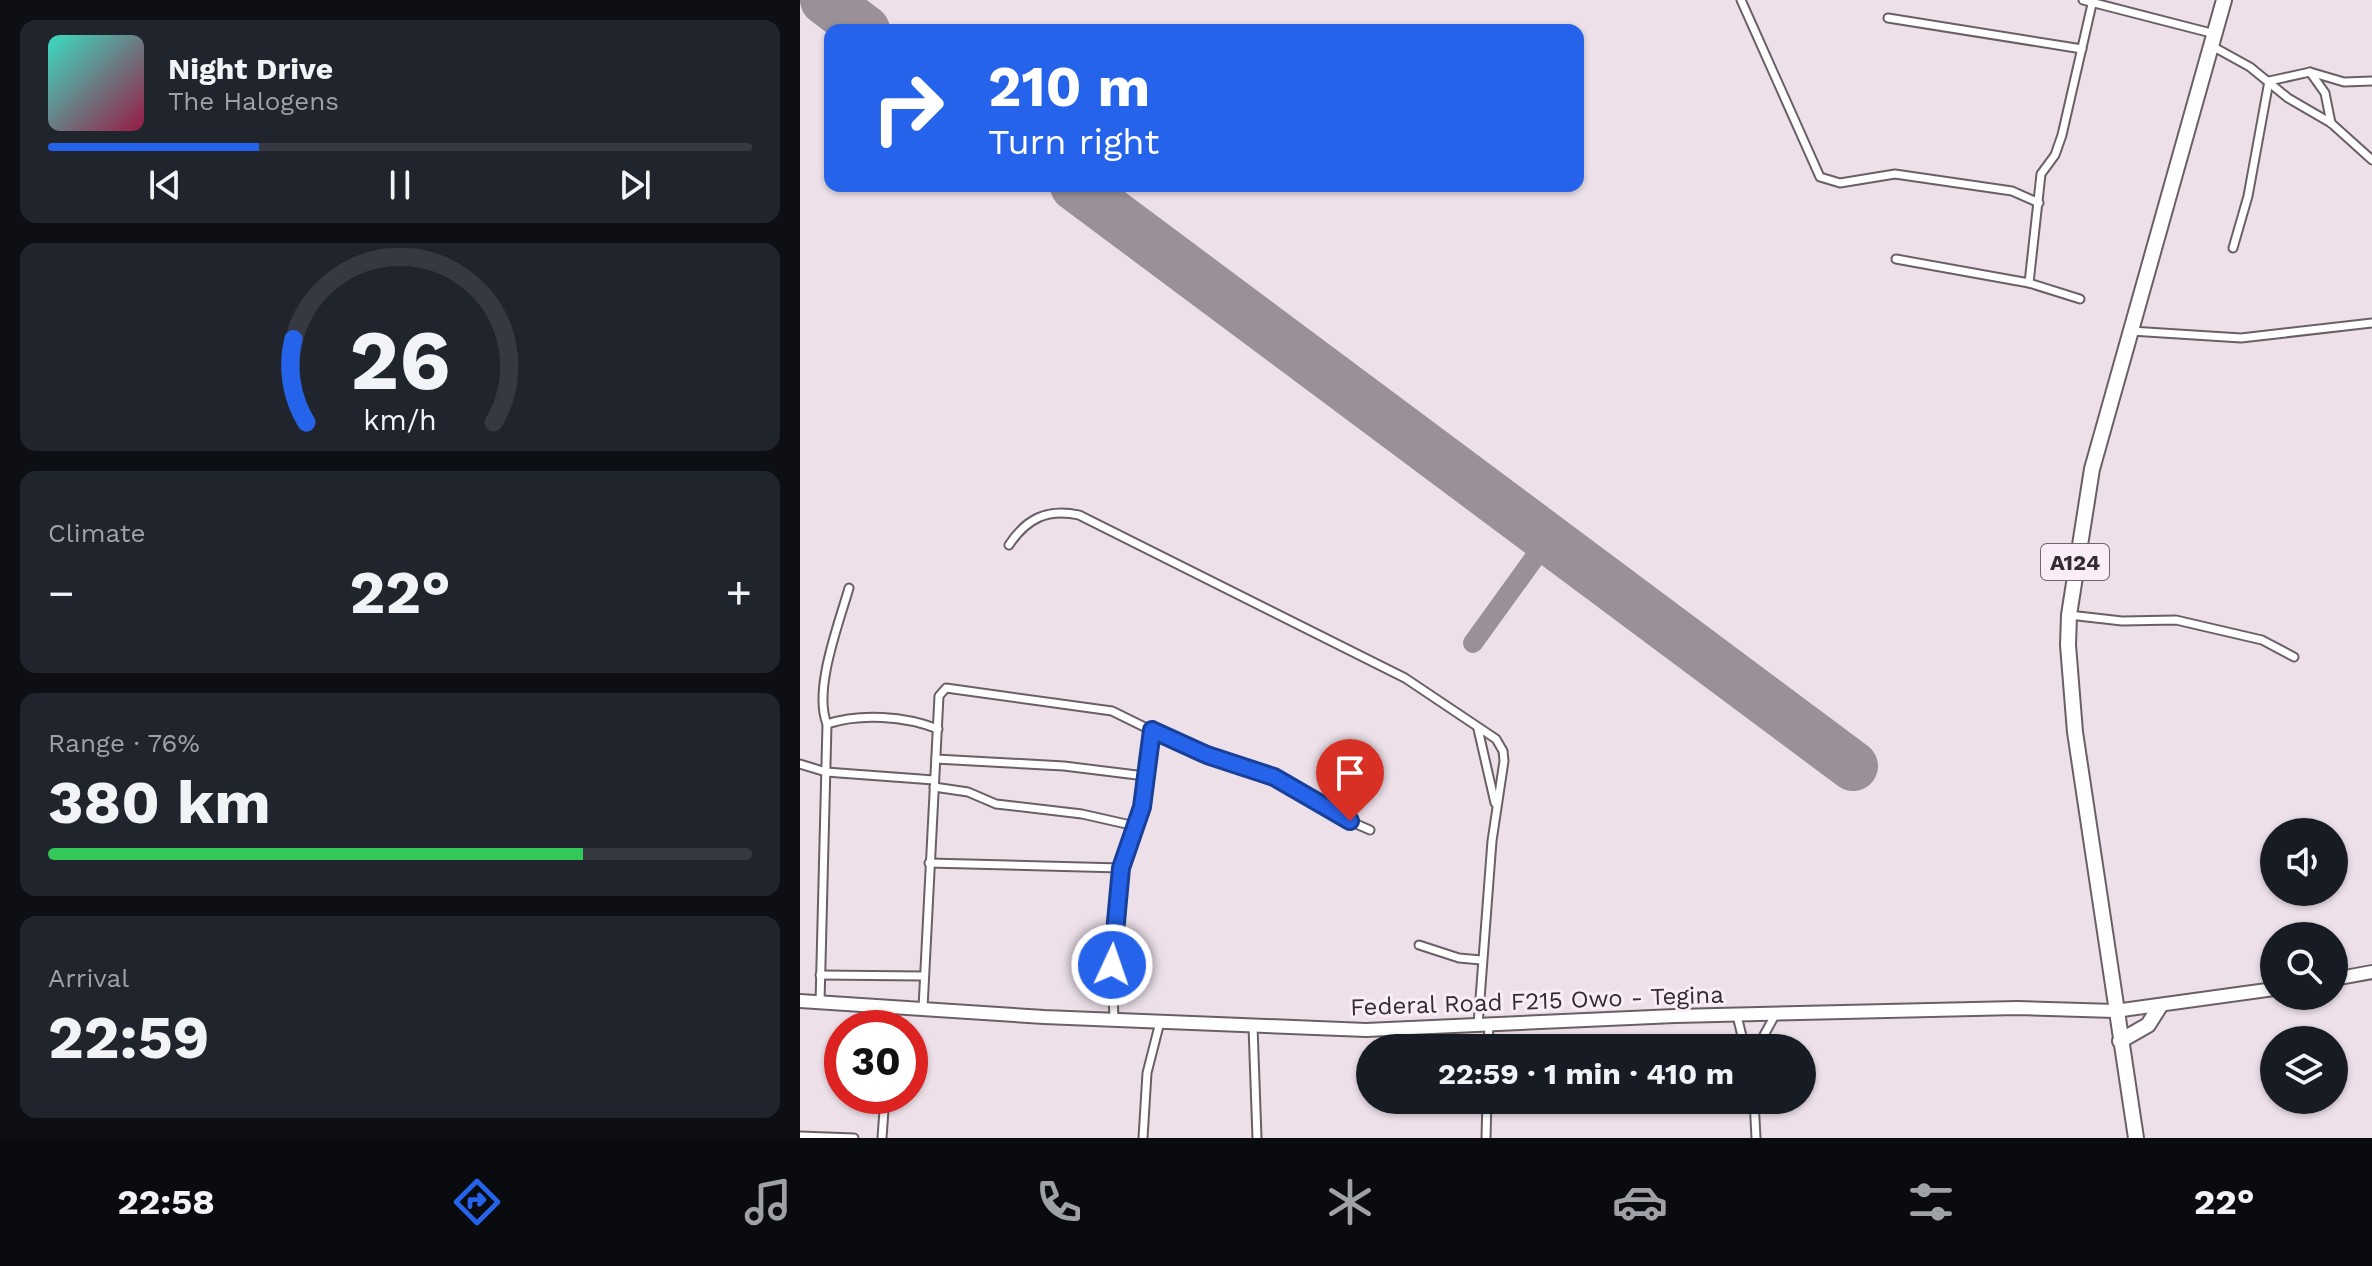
<!DOCTYPE html>
<html lang="en">
<head>
<meta charset="utf-8">
<style>
	:root { --surface:#171b24; --page:#20242c; --text:#f1f3f6; --muted:#9ea1a6; --line:#363941; --accent:#2563eb }
	body { margin:0; font-family:"Work Sans",sans-serif; background:var(--page); color:var(--text); height:100vh; display:flex; flex-direction:column; font-size:30px; white-space:nowrap }
	* { box-sizing:border-box; margin:0 }
	p { font-size:26px; color:var(--muted) }
	.icon { flex:none; width:44px; height:44px; fill:none; stroke:currentColor; stroke-width:2; stroke-linecap:round; stroke-linejoin:round }
	.map { position:relative; flex:1; overflow:hidden }
	.details { display:flex; flex-direction:column; gap:20px; padding:20px; background:#0d0f14; width:800px }
	.details>* { flex:none }
	.banner { position:absolute; left:24px; top:24px; width:760px; height:168px; border-radius:16px; box-shadow:0 2px 6px #0004; background:#2563eb; color:#fff; overflow:hidden }
	.buttons { position:absolute; left:1460px; top:818px; display:grid; gap:16px }
	.buttons a { display:grid; place-items:center; width:88px; height:88px; border-radius:50%; background:var(--surface); box-shadow:0 2px 6px #0004; font-size:40px }
	.speed { position:absolute; left:24px; top:1010px; display:flex; gap:16px; font-size:40px; font-weight:700; text-align:center }
	.speed>* { display:grid; place-content:center; width:104px; height:104px; border-radius:50%; background:var(--surface); box-shadow:0 2px 6px #0004; line-height:1 }
	.speed .limit { border:12px solid #d22; background:#fff; color:#111 }
	.pin { position:absolute; display:grid; place-items:center; width:68px; height:68px; color:#fff; margin:-82px -34px; border-radius:50% 50% 50% 0; rotate:-45deg; box-shadow:0 0 8px #0007 }
	.pin .icon { rotate:45deg }
	.me { position:absolute; width:88px; margin:-44px; rotate:3deg; stroke-linejoin:round; filter:drop-shadow(0 0 6px #0008) }
	.turn { display:flex; align-items:center; gap:28px; height:168px; padding:0 32px; font-size:36px }
	.turn .icon { width:104px; height:104px; stroke-width:2.5 }
	.turn b { display:block; font-size:56px; line-height:68px }
	.big { font-size:60px; font-weight:700; line-height:1.1 }
	.details .card { flex:1; display:flex; flex-direction:column; justify-content:center; gap:12px; min-width:0; padding:0 28px; border-radius:16px; background:var(--page) }
	.details .dial { align-items:center; gap:0 }
	.dial svg { height:208px; overflow:visible; fill:none; stroke:var(--line); stroke-width:7; stroke-linecap:round; text-anchor:middle }
	.dial text { fill:var(--text); stroke:none }
	.song { display:flex; align-items:center; gap:24px }
	.cover { width:96px; height:96px; border-radius:12px; background:linear-gradient(135deg,hsl(170 70% 55%),hsl(340 70% 35%)) }
	.played { height:8px; border-radius:4px; background:linear-gradient(90deg,var(--accent) 30%,var(--line) 30%) }
	.keys { display:flex; justify-content:space-around; direction:ltr }
	.heat { display:flex; justify-content:space-between; align-items:center; font-size:44px; direction:ltr }
	.charge { height:12px; border-radius:6px; background:linear-gradient(90deg,#34c759 76%,var(--line) 0) }
	.trip { position:absolute; left:556px; top:1034px; width:460px; height:80px; border-radius:40px; background:var(--surface); box-shadow:0 2px 6px #0004; font-weight:700; line-height:80px; text-align:center }
	.dock { display:flex; height:128px; justify-content:space-around; align-items:center; background:#090b0e; color:var(--muted) }
	.dock .icon { width:56px; height:56px }
	.dock .selected { color:var(--accent) }
	.dock b { font-size:36px; color:var(--text) }
	main { display:flex; flex:1; min-height:0 }
	.map>svg:first-child { display:block }
	.lines { fill:none; stroke-linecap:round; stroke-linejoin:round }
	.taxiway { stroke:#9a9098; stroke-width:20 }
	.runway { stroke:#9a9098; stroke-width:50 }
	.street-casing { stroke:#6a5f67; stroke-width:11 }
	.primary-casing { stroke:#6a5f67; stroke-width:16 }
	.highway-casing { stroke:#6a5f67; stroke-width:18 }
	.street { stroke:#fff; stroke-width:7 }
	.primary { stroke:#fff; stroke-width:12 }
	.highway { stroke:#fff; stroke-width:14 }
	.route-casing { stroke:#184099; stroke-width:20 }
	.route { stroke:#2563eb; stroke-width:14 }
	.labels { text-anchor:middle; dominant-baseline:central; stroke-width:6; stroke-linejoin:round; paint-order:stroke }
	.shield { fill:#fbedf7; stroke:#6e676c; stroke-width:2 }
	.shield-label { font-size:22px; font-weight:bold; fill:#322d31 }
	.street-label { font-size:24px; fill:#322d31; stroke:#fbedf7 }
</style>
</head>
<body>
<main>
<section class="details">
<div class="card">
<div class="song"><i class="cover"></i><div><b>Night Drive</b><p>The Halogens</p></div></div>
<div class="played"></div>
<div class="keys"><svg class="icon" aria-label="previous" viewBox="0 0 24 24"><path d="M18 5L8 12l10 7zM5 5v14"/></svg><svg class="icon" aria-label="pause" viewBox="0 0 24 24"><path d="M8 5v14M16 5v14"/></svg><svg class="icon" aria-label="next" viewBox="0 0 24 24"><path d="M6 5l10 7-10 7zM19 5v14"/></svg></div>
</div>
<div class="card dial"><svg viewBox="0 0 100 80">
<path d="M14 69A42 42 0 1 1 86 69"/>
<path d="M14 69A42 42 0 0 1 9 37" stroke="#2563eb"/>
<text x="50" y="56" font-size="32" font-weight="700">26</text>
<text x="50" y="72" font-size="11">km/h</text>
</svg></div>
<div class="card"><p>Climate</p>
<div class="heat"><a>−</a><b class="big">22°</b><a>+</a></div>
</div>
<div class="card"><p>Range · 76%</p><b class="big">380 km</b><div class="charge"></div></div>
<div class="card"><p>Arrival</p><b class="big">22:59</b></div>
</section>
<div class="map">
<svg width="1572" height="1138" viewBox="0 0 1572 1138">
	<rect width="100%" height="100%" fill="#ede0e9"/>
	<g class="lines">
		<path class="taxiway" d="M673,643l75,-104"/>
		<g class="runway">
			<path d="M25,0l40,30"/>
			<path d="M275,186l778,580"/>
		</g>
		<g class="street-casing">
			<g id="street">
				<path d="M941,0l79,177 20,6 55,-9 117,17 27,12"/>
				<path d="M1283,0l132,34"/>
				<path d="M1088,18l194,31"/>
				<path d="M1412,46l38,21 38,31 43,25 41,37"/>
				<path d="M1510,72l34,10 28,-1"/>
				<path d="M1433,248l15,-52 21,-115 41,-9 15,21 6,30"/>
				<path d="M1096,259l133,24 51,16"/>
				<path d="M1229,283l12,-109 14,-19 7,-20 30,-131"/>
				<path d="M1331,331l110,7 131,-15"/>
				<path d="M209,545c17,-26 38,-37 70,-30l326,163 91,61 7,12 1,10 -12,80 -14,184"/>
				<path d="M1269,615l53,6 54,-1 86,20 32,17"/>
				<path d="M27,724c33,-11 78,-8 111,5"/>
				<path d="M678,729l17,74"/>
				<path d="M136,759l128,7 81,10"/>
				<path d="M0,764l26,8 108,8"/>
				<path d="M134,787l34,5 28,12 86,10 53,12"/>
				<path d="M129,863l192,5"/>
				<path d="M619,945l40,13 22,2"/>
				<path d="M20,975l103,1"/>
				<path d="M20,1003l7,-279c-14,-34 12,-101 22,-136"/>
				<path d="M123,1008l16,-312 7,-8 166,23 67,33 95,33 57,36 39,17"/>
				<path d="M937,1016l8,32"/>
				<path d="M314,1019l-2,-54 5,-69 8,-46 17,-43 10,-77"/>
				<path d="M453,1026l4,112"/>
				<path d="M90,1028l2,-21"/>
				<path d="M688,1048l1,-24"/>
				<path d="M957,1048l18,-33"/>
				<path d="M954,1100l2,38"/>
				<path d="M0,1136l54,2"/>
				<path d="M82,1138l3,-42"/>
				<path d="M343,1138l4,-65 13,-51"/>
				<path d="M686,1138l1,-38"/>
			</g>
		</g>
		<g class="primary-casing">
			<g id="primary">
				<path d="M1534,979l38,-7"/>
				<path d="M0,1001l244,16 322,13 309,-14 342,-8 98,3 159,-22"/>
			</g>
		</g>
		<g class="highway-casing">
			<g id="highway">
				<path d="M1320,1041l28,-16 12,-19"/>
				<path d="M1336,1138l-61,-406 -7,-87 1,-30 23,-146 132,-469"/>
			</g>
		</g>
		<use href="#street" class="street"/>
		<use href="#primary" class="primary"/>
		<use href="#highway" class="highway"/>
	</g>
	<g class="lines">
		<g class="route-casing">
			<path id="route" d="M312,965l9,-97 21,-61 10,-77 55,25 67,22 76,44"/>
		</g>
		<use href="#route" class="route"/>
	</g>
	<g class="labels">
		<rect class="shield" x="1241" y="544" width="68" height="36" rx="6"/>
		<g class="shield-label">
			<text x="1275" y="562">A124</text>
		</g>
		<g class="street-label">
			<text transform="translate(737 1001) rotate(-2)">Federal Road F215 Owo - Tegina</text>
		</g>
	</g>
</svg>
<div class="buttons">
<a><svg class="icon" aria-label="sound" viewBox="0 0 24 24"><path d="M4 9h4l5-4v14l-5-4H4zM17 9q2 3 0 6"/></svg></a>
<a><svg class="icon" aria-label="search" viewBox="0 0 24 24"><circle cx="10" cy="10" r="6"/><path d="M15 15l6 6"/></svg></a>
<a><svg class="icon" aria-label="layers" viewBox="0 0 24 24"><path d="M12 4l9 5-9 5-9-5zM3 14l9 5 9-5"/></svg></a>
</div>
<div class="speed"><div class="limit">30</div></div>
<div class="pin" style="left:550px;top:821px;background:#d93025"><svg class="icon" aria-label="arrive" viewBox="0 0 24 24"><path d="M6 21V4h12l-3 4 3 4H6"/></svg></div>
<svg class="me" style="left:312px;top:965px" viewBox="-20 -20 40 40"><circle r="17" fill="#2563eb" stroke="#fff" stroke-width="3"/><path d="M0-11L8 9 0 5-8 9z" fill="#fff"/></svg>
<div class="trip">22:59 · 1 min · 410 m</div>
<div class="banner">
<div class="turn"><svg class="icon" aria-label="right" viewBox="0 0 24 24"><path d="M7 20v-9h11M14 6l5 5-5 5"/></svg><div><b>210 m</b>Turn right</div></div>
</div>
</div>
</main>
<nav class="dock">
<b>22:58</b>
<svg class="icon selected" aria-label="directions" viewBox="0 0 24 24"><path d="M12 3l9 9-9 9-9-9zM9 14v-3h6M13 9l2 2-2 2"/></svg>
<svg class="icon" aria-label="music" viewBox="0 0 24 24"><path d="M9 18V5l10-2v13"/><circle cx="6" cy="18" r="3"/><circle cx="16" cy="16" r="3"/></svg>
<svg class="icon" aria-label="phone" viewBox="0 0 24 24"><path d="M5 4h4l2 5-3 2q2 4 5 5l2-3 5 2v4C11 20 4 13 5 4z"/></svg>
<svg class="icon" aria-label="climate" viewBox="0 0 24 24"><path d="M12 3v18M4 7l16 10M4 17L20 7"/></svg>
<svg class="icon" aria-label="car" viewBox="0 0 24 24"><path d="M5 17H2v-5l4-1 3-4h7l3 4 3 1v5h-3M9 17h6M6 11h13"/><circle cx="7" cy="17" r="2"/><circle cx="17" cy="17" r="2"/></svg>
<svg class="icon" aria-label="filters" viewBox="0 0 24 24"><path d="M4 7h16M4 17h16"/><circle cx="9" cy="7" r="2"/><circle cx="15" cy="17" r="2"/></svg>
<b>22°</b>
</nav>
</body>
</html>
